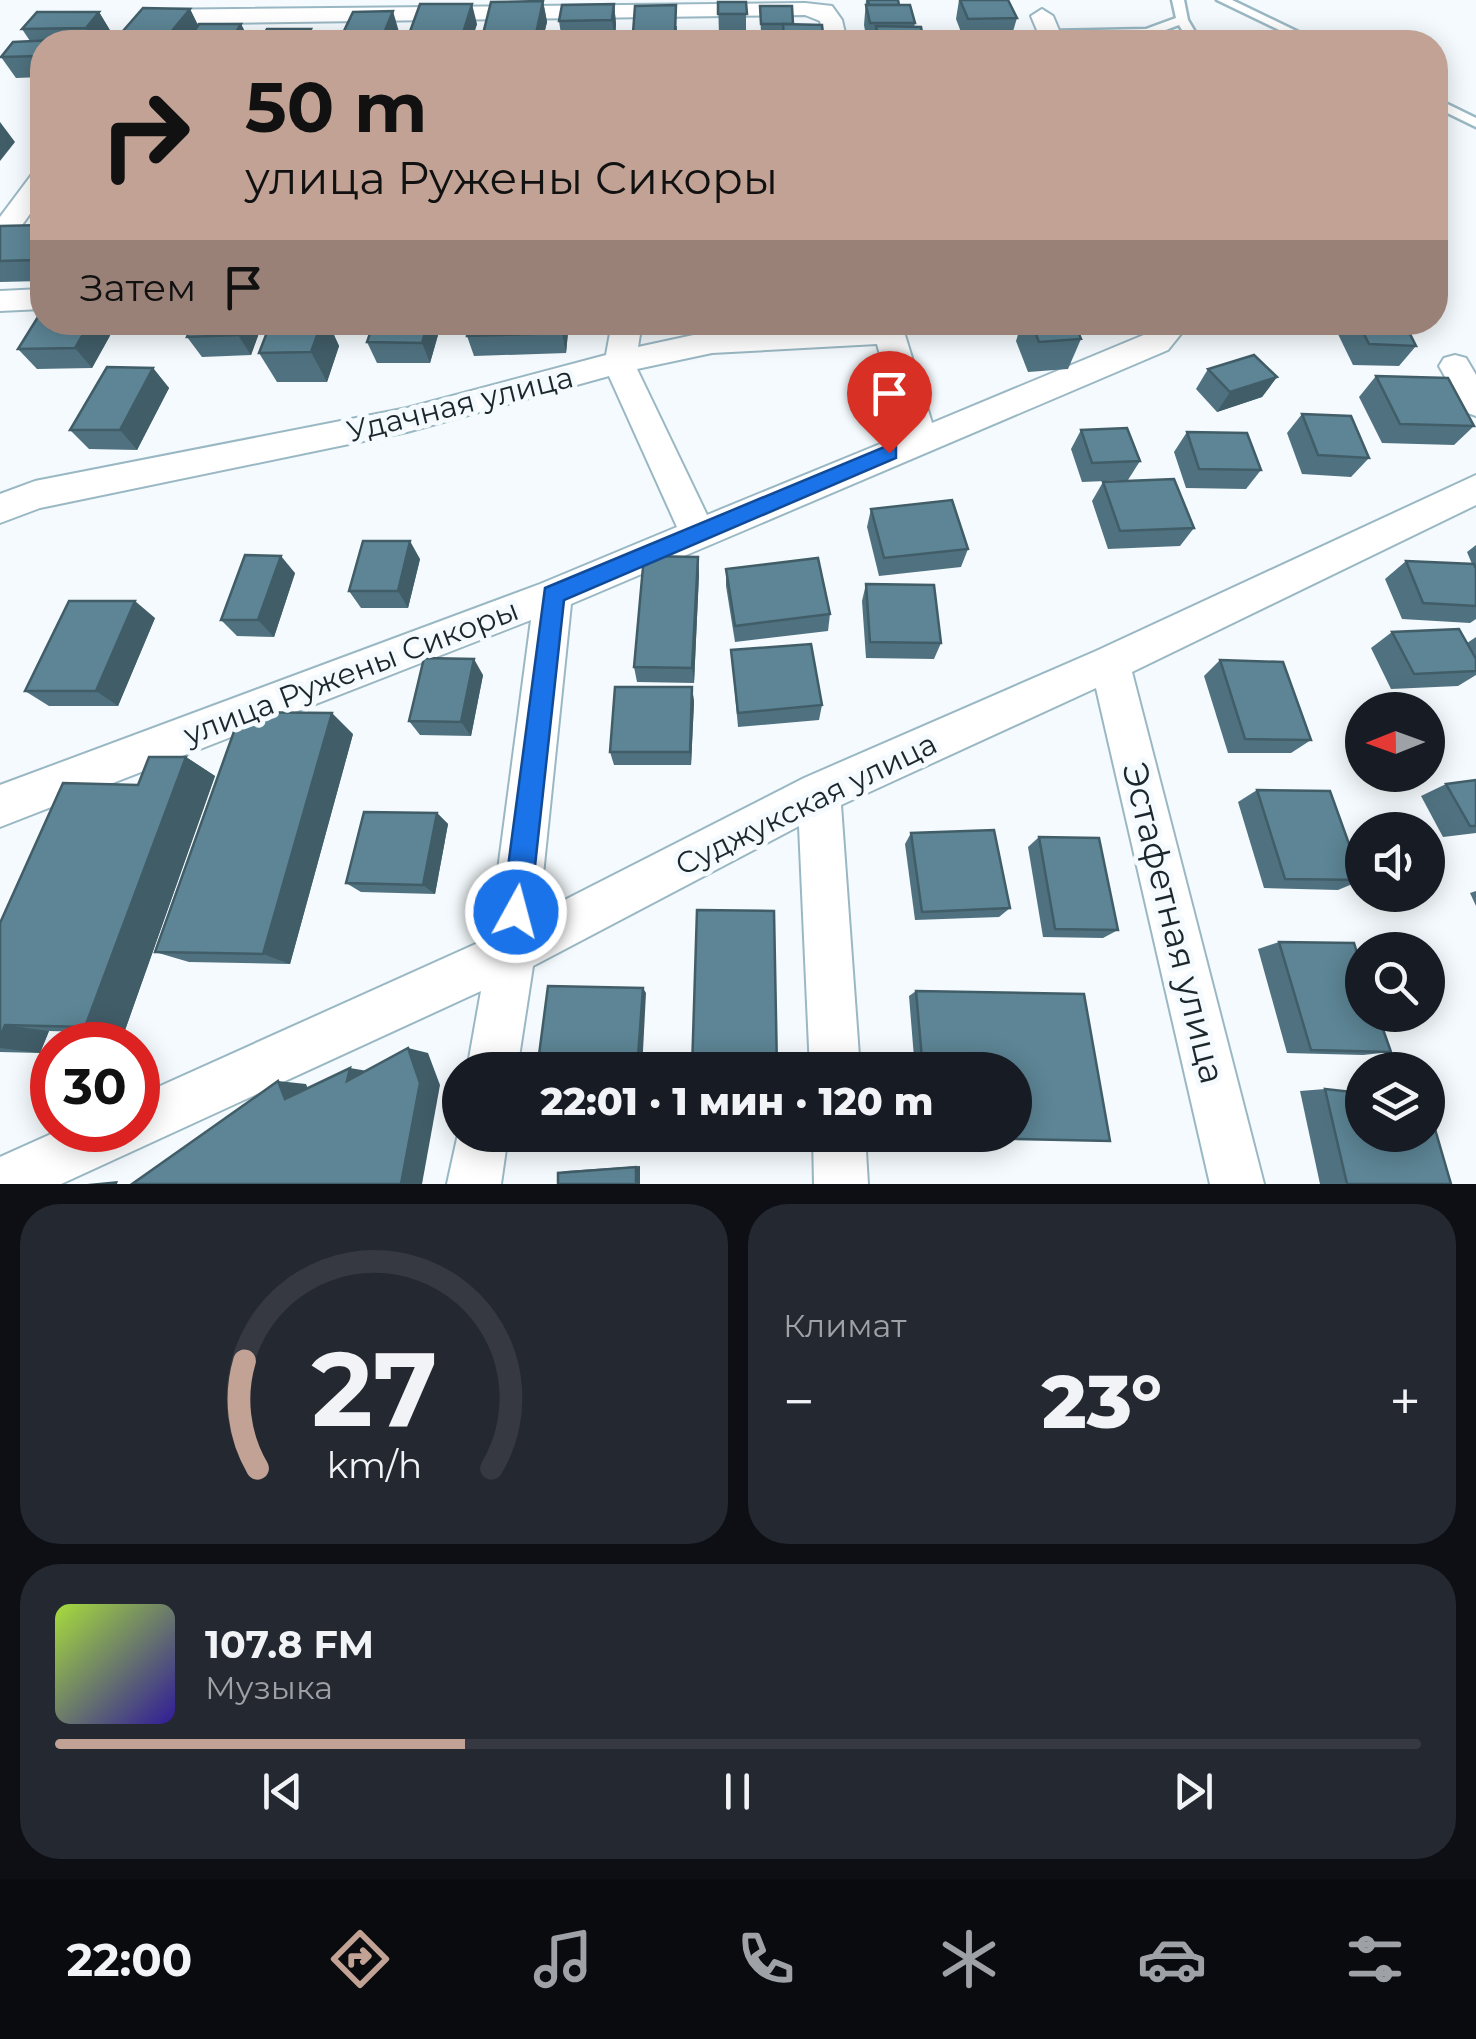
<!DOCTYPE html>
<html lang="ru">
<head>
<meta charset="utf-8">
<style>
	:root { --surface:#171b24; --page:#242831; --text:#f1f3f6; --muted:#9ea1a6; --line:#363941; --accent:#c1a295 }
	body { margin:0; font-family:Montserrat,sans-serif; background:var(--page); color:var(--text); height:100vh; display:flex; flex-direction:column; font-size:38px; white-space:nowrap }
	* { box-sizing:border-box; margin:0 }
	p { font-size:32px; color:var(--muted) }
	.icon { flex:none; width:55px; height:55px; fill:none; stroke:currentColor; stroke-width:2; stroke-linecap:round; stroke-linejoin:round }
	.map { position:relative; height:1184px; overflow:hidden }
	.details { display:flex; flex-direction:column; gap:20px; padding:20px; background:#0d0f14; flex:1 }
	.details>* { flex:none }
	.top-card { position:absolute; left:30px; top:30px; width:1418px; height:305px; border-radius:40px; box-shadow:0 5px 25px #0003; background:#c1a295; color:#111; overflow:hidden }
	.needle { width:65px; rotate:269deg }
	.fabs { position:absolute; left:1345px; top:692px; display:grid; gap:20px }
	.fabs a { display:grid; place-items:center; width:100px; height:100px; border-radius:50%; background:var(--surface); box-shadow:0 5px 25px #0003; font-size:50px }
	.speed { position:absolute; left:30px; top:1022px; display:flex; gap:20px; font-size:50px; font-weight:700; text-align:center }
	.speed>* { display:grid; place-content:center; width:130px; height:130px; border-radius:50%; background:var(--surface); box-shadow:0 5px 25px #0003; line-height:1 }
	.speed .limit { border:15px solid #d22; background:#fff; color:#111 }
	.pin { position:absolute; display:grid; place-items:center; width:85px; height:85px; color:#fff; margin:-102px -42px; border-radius:50% 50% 50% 0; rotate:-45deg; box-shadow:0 0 10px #0007 }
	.pin .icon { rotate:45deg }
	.me { position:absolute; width:110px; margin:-55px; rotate:7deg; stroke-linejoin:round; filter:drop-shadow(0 0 8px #0008) }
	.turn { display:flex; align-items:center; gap:35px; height:210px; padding:0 50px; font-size:45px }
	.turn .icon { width:130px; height:130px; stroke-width:2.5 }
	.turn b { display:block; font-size:70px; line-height:85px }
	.then { display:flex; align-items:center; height:95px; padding:0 50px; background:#0003; gap:20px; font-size:38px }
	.big { font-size:75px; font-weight:800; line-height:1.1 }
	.details .tile { flex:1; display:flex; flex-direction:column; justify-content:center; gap:15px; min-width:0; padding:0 35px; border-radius:40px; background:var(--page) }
	.details .dial { align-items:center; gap:0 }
	.dial svg { height:260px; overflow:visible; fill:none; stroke:var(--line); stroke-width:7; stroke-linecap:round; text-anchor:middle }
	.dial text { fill:var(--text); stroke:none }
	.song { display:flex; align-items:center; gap:30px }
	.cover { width:120px; height:120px; border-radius:15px; background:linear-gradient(135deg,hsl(80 70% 55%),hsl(250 70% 35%)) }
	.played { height:10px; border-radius:5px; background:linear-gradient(90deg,var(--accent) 30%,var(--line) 30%) }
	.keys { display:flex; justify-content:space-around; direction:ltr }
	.heat { display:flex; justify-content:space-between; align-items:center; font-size:55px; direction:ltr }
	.details .tiles { flex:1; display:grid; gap:20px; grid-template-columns:1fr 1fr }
	.tile:last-child { grid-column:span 2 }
	.trip { position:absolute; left:442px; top:1052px; width:590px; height:100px; border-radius:50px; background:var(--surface); box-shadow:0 5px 25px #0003; font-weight:800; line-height:100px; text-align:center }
	.tab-bar { display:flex; height:160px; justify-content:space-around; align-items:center; background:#090b0e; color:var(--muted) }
	.tab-bar .icon { width:70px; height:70px }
	.tab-bar .selected { color:var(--accent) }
	.tab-bar b { font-size:45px; color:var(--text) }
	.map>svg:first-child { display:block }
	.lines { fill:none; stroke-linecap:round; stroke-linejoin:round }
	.lane-casing { stroke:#9ab8c4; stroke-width:5 }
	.street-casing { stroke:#9ab8c4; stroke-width:4 }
	.lane { fill:#fff; fill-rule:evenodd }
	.street { fill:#fff; fill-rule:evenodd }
	.wall { fill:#507280 }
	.shaded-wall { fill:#415d68 }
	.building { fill:#5d8595; stroke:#415d68; stroke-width:2.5 }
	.route { fill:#1a73e8; stroke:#114b97; stroke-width:2.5 }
	.labels { text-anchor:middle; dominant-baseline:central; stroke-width:10; stroke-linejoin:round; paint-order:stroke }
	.street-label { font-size:30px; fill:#1b272c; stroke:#f4fafd }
	.near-street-label { font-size:35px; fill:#1b272c; stroke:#f4fafd }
</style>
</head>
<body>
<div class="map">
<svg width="1476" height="1184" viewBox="0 0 1476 1184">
	<rect width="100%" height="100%" fill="#f4fafd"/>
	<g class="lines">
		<g class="lane-casing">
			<g id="lane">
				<path d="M1172,0h12l4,20 13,22h-12l-10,-17 -32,12 -97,2 -6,-4 6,-4 96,-2 30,-11z"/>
				<path d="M1217,0h15l87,42h-15z"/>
				<path d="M1435,98l41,20v9l-41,-20z"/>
			</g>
		</g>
		<g class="street-casing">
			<g id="street">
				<path d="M805,3l27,3 10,14 5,22h-22l-5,-21 -15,-6 -657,9 -11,-7 11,-7z"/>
				<path d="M1042,9l11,7 11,26h-22l-11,-26z"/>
				<path d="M42,171v26l-32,45 -10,3v-28l33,-44z"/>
				<path d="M42,289v20l-42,2v-20z"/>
				<path d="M612,322h30l-4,25 74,-16 189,-9 31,101 214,-89 7,-12h30l1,8 -16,20 -597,254 -32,309 265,-135 292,-127 380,-176v30l-344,167 132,512h-54l-114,-496 -255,117 19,265h-50l-11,-244 -266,140 -16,104h-50l14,-79 -420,193h-61v-27l60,-27h78v-34l351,-158 42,-318 -531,207v-42l540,-201 137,-57 -68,-151 -202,56 -367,76 -40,15v-29l35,-13 372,-73 199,-53zM877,344l25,91 -195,80 -70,-146 75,-16z"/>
				<path d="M1455,355l11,3 10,17v41l-11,-4 -26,-46 5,-8z"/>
				<path d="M460,1125v10h48l-7,49h-54z"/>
				<path d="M813,1135h52l3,49h-54z"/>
			</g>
		</g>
		<use href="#lane" class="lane"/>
		<use href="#street" class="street"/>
	</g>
	<g class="wall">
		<path d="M866,0h32l1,5 16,18 -1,4 10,15h-57l-3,-17z"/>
		<path d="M959,0h49l9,18 -6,20 -47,2 -8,-21z"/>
		<path d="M543,1l4,21 -5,20h-57l-2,-8z"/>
		<path d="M718,2h28v32l-27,1z"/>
		<path d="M614,4l2,20 -1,16 -53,1 -3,-20z"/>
		<path d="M760,6l33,19 31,17h-41v-8h-22z"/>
		<path d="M190,9l8,17 43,-2 9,18h-120l-7,-11z"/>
		<path d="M99,12l12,20 -8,10h-61v35l-26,1 -15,-21 29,-16 -8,-12z"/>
		<path d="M477,24l-6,18h-61l-2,-5z"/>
		<path d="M677,26v16h-43l-1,-9z"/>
		<path d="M399,32l-4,10h-49l-3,-9z"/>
		<path d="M42,225v56l-42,1v-56z"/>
		<path d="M42,322h63l7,10 -20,36 -55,1 -19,-20z"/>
		<path d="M263,322l-12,33 -49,2 -15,-20z"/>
		<path d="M271,322h57l11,24 -12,36h-50l-18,-29z"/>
		<path d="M569,322l-3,31 -92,3 -7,-20z"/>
		<path d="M1022,322h52l7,17 -13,30 -40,3 -12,-31z"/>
		<path d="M1339,322h65l12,24 -17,20 -46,-1 -18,-37z"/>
		<path d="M440,328l-10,35h-53l-10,-21z"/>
		<path d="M153,368l16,20 -32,62 -48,-1 -19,-19z"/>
		<path d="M1208,369l69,8 -15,20 -45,15 -21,-23z"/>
		<path d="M1376,376l98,50 -20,19 -72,-2 -23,-46z"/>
		<path d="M1302,414l67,44 -18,19 -49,-3 -15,-41z"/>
		<path d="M1081,430l59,31 -12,19 -46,2 -11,-33z"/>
		<path d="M1187,432l74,38 -15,19 -60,-1 -12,-36z"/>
		<path d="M1103,482l91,46 -14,18 -72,3 -16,-48z"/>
		<path d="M871,509l97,40 -7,18 -82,9 -12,-49z"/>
		<path d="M1476,545v74l-6,4 -68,-4 -17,-40 21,-18 66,3 -5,-12z"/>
		<path d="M698,557l1,17 -5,109 -57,-1 -3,-15z"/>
		<path d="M420,559l-12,49h-47l-12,-17z"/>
		<path d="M726,569l104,45 -2,17 -93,11 -9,-56z"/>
		<path d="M295,573l-21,64 -37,-1 -16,-16z"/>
		<path d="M866,584l75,59 -7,16 -68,-1 -4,-57z"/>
		<path d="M155,618l-37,88h-69l-24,-15z"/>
		<path d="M1392,632l75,11 9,-6v38l-18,11 -67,3 -20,-41z"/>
		<path d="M731,650l91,55 -3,15 -81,7z"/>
		<path d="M1220,660l91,80 -20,13h-63l-24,-77z"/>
		<path d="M483,675l-12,61 -51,-1 -11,-14z"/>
		<path d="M692,687l2,15 -3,63h-77l-4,-13z"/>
		<path d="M353,734l-63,230 -101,-2 -34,-10z"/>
		<path d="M186,757l29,19 -91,257 -75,-2 -9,22 -40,-1v-129l138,-138z"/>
		<path d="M1476,780v53l-33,4 -22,-41 25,-12z"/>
		<path d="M1257,790l105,90 -24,10 -74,-2 -26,-86z"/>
		<path d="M437,813l11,11 -13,70 -74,-2 -15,-9z"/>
		<path d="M911,833l99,75 -11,9 -84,3 -10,-76z"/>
		<path d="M1039,837l79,93 -15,8 -60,-1 -15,-90z"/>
		<path d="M1476,891v15l-6,-13z"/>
		<path d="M1279,942l112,110 -28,3 -76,-2 -29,-104z"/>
		<path d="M916,991l194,150 -190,-4v-2h95v-65h-100l-6,-74z"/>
		<path d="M1325,1089l126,95h-131l-20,-93z"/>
		<path d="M640,1166v18h-82v-11l8,-2z"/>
	</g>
	<g class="shaded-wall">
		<path d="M543,1l4,21 -5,20h-4l-2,-8z"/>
		<path d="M472,4l5,20 -6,18h-7l-2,-6z"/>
		<path d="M614,4l2,20 -1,16 -3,-20z"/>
		<path d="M190,9l10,20 -10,13h-14l-5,-10z"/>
		<path d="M393,11l6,21 -4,10h-7l-4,-9z"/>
		<path d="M99,12l12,20 -8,10h-9l-8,-14z"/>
		<path d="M241,24l9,18h-20z"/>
		<path d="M311,29l6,13h-13z"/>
		<path d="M0,122l15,20 -15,19z"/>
		<path d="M42,250v18l-6,-8z"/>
		<path d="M90,322h15l7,10 -20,36 -17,-20z"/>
		<path d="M243,322h20l-12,33 -13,-20z"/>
		<path d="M322,322h6l11,24 -12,36 -16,-30z"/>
		<path d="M428,322h11l1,6 -10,35 -8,-20z"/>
		<path d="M562,322h7l-3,31 -4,-20z"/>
		<path d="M153,368l16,20 -32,62 -17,-20z"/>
		<path d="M1277,377l-15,20 -45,15 13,-20z"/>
		<path d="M410,541l10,18 -12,49 -10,-17z"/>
		<path d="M281,556l14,17 -21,64 -16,-17z"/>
		<path d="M698,557l1,17 -5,109 -2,-15z"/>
		<path d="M135,601l20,17 -37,88 -22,-15z"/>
		<path d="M474,659l9,16 -12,61 -10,-14z"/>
		<path d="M692,687l2,15 -3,63 -1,-13z"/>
		<path d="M332,713l21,21 -63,230 -27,-10z"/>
		<path d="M186,757l29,19 -91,257 -39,-6z"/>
		<path d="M437,813l11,11 -13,70 -12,-9z"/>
		<path d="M643,988l3,5 -4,77h-5z"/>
		<path d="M5,1025l44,6 -9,22 -40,-5v-11z"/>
		<path d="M408,1048l20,5 12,32 -18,99h-21z"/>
		<path d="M350,1068l23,4 -26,9z"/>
		<path d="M278,1081l28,3 7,17 -28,-2z"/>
		<path d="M640,1166v18h-4v-17z"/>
		<path d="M118,1181l-1,3h-30z"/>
	</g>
	<g class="building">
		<path d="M868,0h30l1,5h-30z"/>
		<path d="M960,0h48l9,18 -49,1z"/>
		<path d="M543,1l-7,33h-53l8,-32z"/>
		<path d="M718,2h28l1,12h-29z"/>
		<path d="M420,4h52l-10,32 -54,1z"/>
		<path d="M614,4l-2,16 -53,1 3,-16z"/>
		<path d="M676,5l-1,28h-42l2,-27z"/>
		<path d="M866,5h44l5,18h-45z"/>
		<path d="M760,6h32l1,18h-32z"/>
		<path d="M143,8l47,1 -19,23 -48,-1z"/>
		<path d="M393,11l-9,22h-41l10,-21z"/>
		<path d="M37,12h62l-13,16 -64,1z"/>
		<path d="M199,24h42l-11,18h-43z"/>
		<path d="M783,24l39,1 2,17h-40z"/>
		<path d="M876,26l45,1 3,15h-45z"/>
		<path d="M267,29h44l-7,13h-45z"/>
		<path d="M53,40l-1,2h-10v14l-41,1 12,-15z"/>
		<path d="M42,225v25l-6,10 -36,1v-35z"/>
		<path d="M41,312l1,10h48l-15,26 -57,1z"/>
		<path d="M193,322h50l-5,13 -51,2z"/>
		<path d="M271,322h51l-11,30 -52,1z"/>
		<path d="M374,322h54l-6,21 -55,-1z"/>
		<path d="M469,322h93v11l-95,3z"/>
		<path d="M1031,322h43l7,17 -42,3z"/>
		<path d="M1358,322h46l12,24 -47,-2z"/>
		<path d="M1254,355l23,22 -47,15 -22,-23z"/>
		<path d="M107,367l46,1 -33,62h-50z"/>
		<path d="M1376,376l72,2 26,48 -74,-2z"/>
		<path d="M1302,414l49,2 18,42 -51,-3z"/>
		<path d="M1127,428l13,33 -48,2 -11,-33z"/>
		<path d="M1187,432l60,1 14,37 -62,-1z"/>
		<path d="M1174,479l20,49 -74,3 -17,-49z"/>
		<path d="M952,500l16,49 -84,9 -13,-49z"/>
		<path d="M363,541h47l-12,50h-49z"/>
		<path d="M245,555l36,1 -23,64h-37z"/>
		<path d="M644,556l54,1 -6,111 -58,-1z"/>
		<path d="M818,558l12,56 -95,12 -9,-57z"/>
		<path d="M1406,561l68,3 2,5v37l-53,-3z"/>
		<path d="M866,584l68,1 7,58 -71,-1z"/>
		<path d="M69,601h66l-39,90h-71z"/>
		<path d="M1459,629l17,30v12l-62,3 -22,-42z"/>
		<path d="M811,644l11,61 -84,8 -7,-63z"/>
		<path d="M424,658l50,1 -13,63 -52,-1z"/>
		<path d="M1220,660l63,2 28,78 -66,-1z"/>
		<path d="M615,687h77l-2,65h-80z"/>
		<path d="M241,712l91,1 -69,241 -108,-2z"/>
		<path d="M149,757h37l-101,270 -80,-2 -5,12v-114l63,-140 75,2z"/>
		<path d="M1476,780v46h-6l-24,-42z"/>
		<path d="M1257,790l73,1 32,89 -77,-1z"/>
		<path d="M364,812l73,1 -14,72 -77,-2z"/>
		<path d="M994,830l16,78 -88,4 -11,-79z"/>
		<path d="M1039,837l60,1 19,92 -63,-1z"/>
		<path d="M697,910l77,1 3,159h-85z"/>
		<path d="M1279,942l75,1 8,26v46h16l13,37 -80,-2z"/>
		<path d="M548,986l95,2 -6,82h-100z"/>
		<path d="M916,991l168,3 26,147 -182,-4v-2h87v-65h-92z"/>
		<path d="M408,1048l12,35 -19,101h-269l146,-103 7,18 65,-31 -3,13z"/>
		<path d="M1325,1089l37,4v42h66v-30l23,79h-104z"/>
		<path d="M636,1167v17h-78v-11z"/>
	</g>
	<path class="route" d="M889,445l7,2v11l-332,142 -34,312 -4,10 -10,4 -10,-4 -4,-10 43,-324z"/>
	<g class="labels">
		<g class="street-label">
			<text transform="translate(460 404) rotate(-14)">Удачная улица</text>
			<text transform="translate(351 672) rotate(-21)">улица Ружены Сикоры</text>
			<text transform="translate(806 804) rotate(-26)">Суджукская улица</text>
		</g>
		<g class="near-street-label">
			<text transform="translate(1174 923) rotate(76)">Эстафетная улица</text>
		</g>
	</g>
</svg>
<div class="fabs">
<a><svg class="needle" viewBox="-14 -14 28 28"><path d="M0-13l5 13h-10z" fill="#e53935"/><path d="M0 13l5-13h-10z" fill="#9ea1a6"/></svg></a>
<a><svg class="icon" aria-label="sound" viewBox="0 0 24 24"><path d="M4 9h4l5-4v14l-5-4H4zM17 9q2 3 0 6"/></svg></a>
<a><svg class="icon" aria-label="search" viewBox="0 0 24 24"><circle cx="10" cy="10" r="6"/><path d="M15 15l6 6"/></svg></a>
<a><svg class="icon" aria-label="layers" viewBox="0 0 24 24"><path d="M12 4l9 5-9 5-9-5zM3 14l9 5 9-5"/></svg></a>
</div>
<div class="speed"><div class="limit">30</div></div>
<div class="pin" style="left:889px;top:453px;background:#d93025"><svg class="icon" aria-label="arrive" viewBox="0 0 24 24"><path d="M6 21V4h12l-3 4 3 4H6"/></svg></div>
<svg class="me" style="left:516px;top:912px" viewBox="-20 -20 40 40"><circle r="17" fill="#1a73e8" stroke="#fff" stroke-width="3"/><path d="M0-11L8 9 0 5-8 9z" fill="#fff"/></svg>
<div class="trip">22:01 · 1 мин · 120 m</div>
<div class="top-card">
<div class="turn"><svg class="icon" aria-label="right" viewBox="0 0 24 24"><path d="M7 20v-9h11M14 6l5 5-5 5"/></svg><div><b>50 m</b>улица Ружены Сикоры</div></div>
<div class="then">Затем<svg class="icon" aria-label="arrive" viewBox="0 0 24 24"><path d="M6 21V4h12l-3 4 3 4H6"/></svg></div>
</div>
</div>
<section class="details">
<div class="tiles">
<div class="tile dial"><svg viewBox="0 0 100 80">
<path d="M14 69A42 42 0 1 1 86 69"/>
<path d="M14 69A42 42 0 0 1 10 36" stroke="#c1a295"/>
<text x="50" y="56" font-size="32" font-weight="700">27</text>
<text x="50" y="72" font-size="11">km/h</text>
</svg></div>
<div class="tile"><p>Климат</p>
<div class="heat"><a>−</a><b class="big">23°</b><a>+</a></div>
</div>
<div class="tile">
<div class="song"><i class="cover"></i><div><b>107.8 FM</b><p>Музыка</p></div></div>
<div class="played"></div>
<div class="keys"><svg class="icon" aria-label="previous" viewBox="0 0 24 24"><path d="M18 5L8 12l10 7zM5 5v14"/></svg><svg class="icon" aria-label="pause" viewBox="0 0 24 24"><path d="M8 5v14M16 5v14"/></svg><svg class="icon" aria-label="next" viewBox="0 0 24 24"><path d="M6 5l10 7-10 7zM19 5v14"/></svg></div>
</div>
</div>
</section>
<nav class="tab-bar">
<b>22:00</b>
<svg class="icon selected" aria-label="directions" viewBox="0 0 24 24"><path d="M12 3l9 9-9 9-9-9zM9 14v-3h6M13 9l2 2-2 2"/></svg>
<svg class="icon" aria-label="music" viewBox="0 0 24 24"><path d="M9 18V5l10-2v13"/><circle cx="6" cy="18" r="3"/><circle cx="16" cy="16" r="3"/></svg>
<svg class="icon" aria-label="phone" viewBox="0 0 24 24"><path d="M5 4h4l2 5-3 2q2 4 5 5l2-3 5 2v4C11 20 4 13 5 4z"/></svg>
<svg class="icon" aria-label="climate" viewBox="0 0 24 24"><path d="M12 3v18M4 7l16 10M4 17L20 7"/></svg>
<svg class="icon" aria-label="car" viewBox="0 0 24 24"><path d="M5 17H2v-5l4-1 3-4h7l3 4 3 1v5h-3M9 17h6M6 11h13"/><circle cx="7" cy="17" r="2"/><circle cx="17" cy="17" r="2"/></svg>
<svg class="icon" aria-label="filters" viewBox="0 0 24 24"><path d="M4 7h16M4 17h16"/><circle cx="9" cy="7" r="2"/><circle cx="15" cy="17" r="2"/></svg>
</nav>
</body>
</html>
